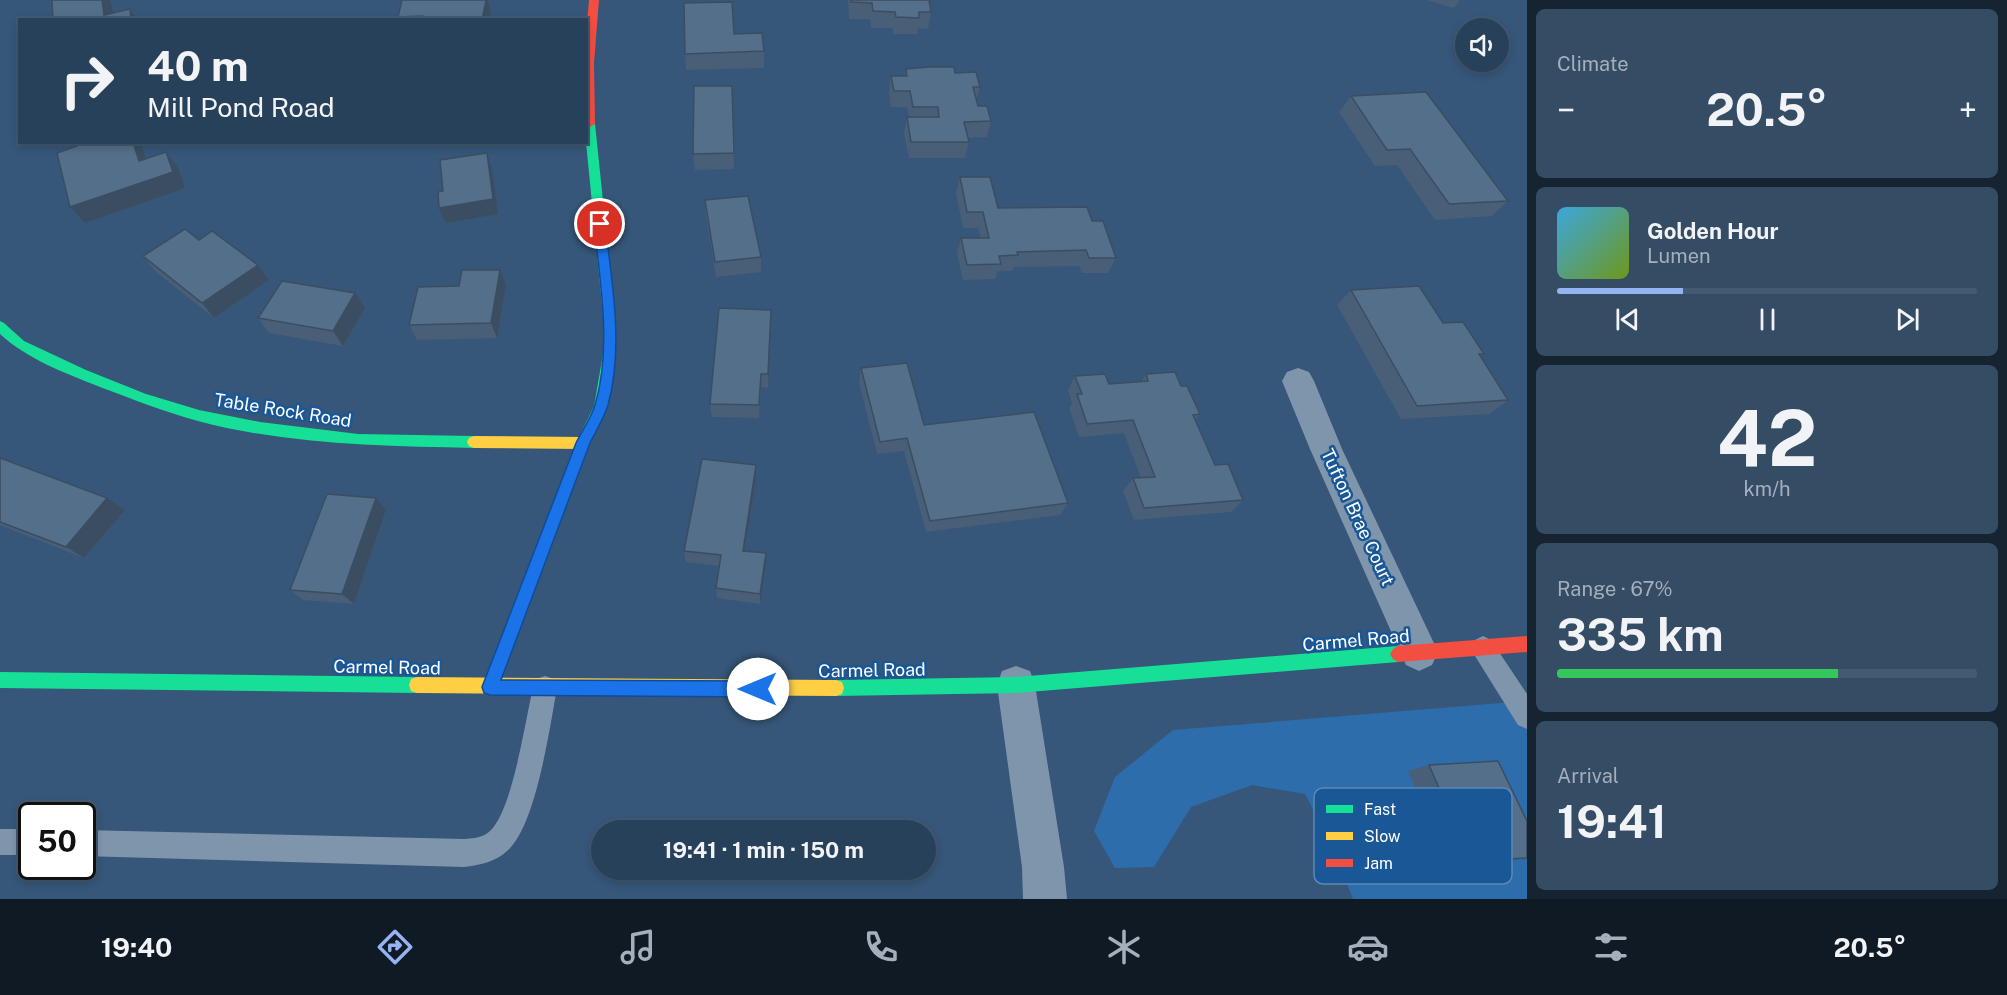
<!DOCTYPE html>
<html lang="en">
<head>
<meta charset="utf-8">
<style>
	:root { --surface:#28415b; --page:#344c64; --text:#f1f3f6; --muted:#a5afbb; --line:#445a71; --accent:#95b2f1 }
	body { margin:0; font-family:"Public Sans",sans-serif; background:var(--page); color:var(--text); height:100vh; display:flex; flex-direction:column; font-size:22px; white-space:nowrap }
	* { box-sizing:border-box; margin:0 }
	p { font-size:20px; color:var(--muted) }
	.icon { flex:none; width:33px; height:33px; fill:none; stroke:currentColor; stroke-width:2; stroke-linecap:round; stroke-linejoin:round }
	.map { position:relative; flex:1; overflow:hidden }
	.side { display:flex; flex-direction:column; gap:9px; padding:9px; background:#162432; width:480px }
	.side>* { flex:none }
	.top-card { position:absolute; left:18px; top:18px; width:570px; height:126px; border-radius:0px; box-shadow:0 3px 9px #0003,0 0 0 2px var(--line); background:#28415b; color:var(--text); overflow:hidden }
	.tools { position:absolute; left:1455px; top:18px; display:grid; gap:12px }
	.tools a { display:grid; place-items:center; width:54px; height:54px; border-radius:50%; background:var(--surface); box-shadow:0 3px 9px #0003,0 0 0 2px var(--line); font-size:30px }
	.speed { position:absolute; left:18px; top:802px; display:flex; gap:12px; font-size:30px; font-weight:700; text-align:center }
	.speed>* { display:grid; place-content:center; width:78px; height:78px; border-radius:50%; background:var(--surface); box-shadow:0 3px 9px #0003,0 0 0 2px var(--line); line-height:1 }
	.speed .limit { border:3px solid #111; border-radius:9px; background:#fff; color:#111 }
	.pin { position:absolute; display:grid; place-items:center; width:51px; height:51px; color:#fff; margin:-26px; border:3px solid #fff; border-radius:50%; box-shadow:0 2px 6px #0007 }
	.me { position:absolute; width:66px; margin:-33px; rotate:270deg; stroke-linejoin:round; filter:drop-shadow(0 0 4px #0008) }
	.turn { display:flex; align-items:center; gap:21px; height:126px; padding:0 30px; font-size:27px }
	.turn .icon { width:78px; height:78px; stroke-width:2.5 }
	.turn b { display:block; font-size:42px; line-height:51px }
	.big { font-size:45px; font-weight:700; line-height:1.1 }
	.side .tile { flex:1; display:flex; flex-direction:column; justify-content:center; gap:9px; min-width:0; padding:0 21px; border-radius:9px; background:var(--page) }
	.side .dial { align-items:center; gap:0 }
	.dial b { font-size:78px; line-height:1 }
	.song { display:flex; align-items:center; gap:18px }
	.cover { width:72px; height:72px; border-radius:9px; background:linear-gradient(135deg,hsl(200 70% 55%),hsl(80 70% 35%)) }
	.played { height:6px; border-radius:3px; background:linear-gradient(90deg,var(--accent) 30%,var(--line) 30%) }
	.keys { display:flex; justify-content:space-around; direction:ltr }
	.heat { display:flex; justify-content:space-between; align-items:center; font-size:33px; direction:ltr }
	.charge { height:9px; border-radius:4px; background:linear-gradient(90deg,#34c759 67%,var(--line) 0) }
	.trip { position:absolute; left:591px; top:820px; width:345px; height:60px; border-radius:30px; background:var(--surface); box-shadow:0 3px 9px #0003,0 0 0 2px var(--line); font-weight:700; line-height:60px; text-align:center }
	.dock { display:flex; height:96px; justify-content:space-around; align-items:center; background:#101a24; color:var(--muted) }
	.dock .icon { width:42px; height:42px }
	.dock .active { color:var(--accent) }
	.dock b { font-size:27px; color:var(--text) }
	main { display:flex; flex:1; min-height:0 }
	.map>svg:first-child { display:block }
	.green { fill:#2e6dac }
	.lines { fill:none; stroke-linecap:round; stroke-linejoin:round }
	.lane { fill:#7f95ab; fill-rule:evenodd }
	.street { fill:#7f95ab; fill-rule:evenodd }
	.fast { fill:#16e098; fill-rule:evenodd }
	.slow { fill:#ffcf43; fill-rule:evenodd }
	.jam { fill:#f24e42; fill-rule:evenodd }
	.wall { fill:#485f77 }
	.shaded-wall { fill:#3b4e61 }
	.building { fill:#546f8a; stroke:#3b4e61; stroke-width:1.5 }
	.route { fill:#1a73e8; stroke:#114b97; stroke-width:1.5 }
	.labels { text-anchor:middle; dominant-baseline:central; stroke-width:5; stroke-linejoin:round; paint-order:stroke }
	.street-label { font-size:18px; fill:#fff; stroke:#195796 }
	.key { fill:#195796; stroke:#5e89b6; stroke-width:1.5 }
	.key-label { font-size:16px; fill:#fff }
</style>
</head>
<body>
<main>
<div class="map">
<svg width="1527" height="899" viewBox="0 0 1527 899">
	<rect width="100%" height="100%" fill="#365779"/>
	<path class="green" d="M1527,701v198h-174l-19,-49 -29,-56 -53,-9 -61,22 -37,60 -39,1 -21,-37 21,-54 58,-47z"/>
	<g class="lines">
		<g class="lane">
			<path d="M1483,636l8,4 36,54v35l-9,-4 -43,-69 -4,-8 4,-8z"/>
			<path d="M545,676l9,3 3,9c-7,38 -21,139 -50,163 -11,11 -28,14 -43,16l-382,-11v-26l382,9c10,-1 19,-1 26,-8 23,-22 35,-110 43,-143l3,-9z"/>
			<rect x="0" y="829" width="32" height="26"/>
		</g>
		<g class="street">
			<path d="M1298,368l11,4 5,9 28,68 90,190 6,13 -6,13 -13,6 -13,-6 -96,-216 -28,-68 5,-9z"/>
			<path d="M1016,666l14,5 5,14 29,182 3,32h-44l-1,-32 -25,-182 5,-14z"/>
		</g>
		<g class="fast">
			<path d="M590,121l5,3 20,192v38l-7,52 -18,37 -92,244 -2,6 -6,2 -6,-2 -2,-6 94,-244 18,-37 9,-52v-38l-17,-174v-20z"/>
			<path d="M0,321l4,2 20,18 62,29 60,24 53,16 61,12 98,12 116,2 5,2 2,4 -2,4 -5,2c-92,-2 -186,-3 -276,-27 -33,-9 -66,-22 -98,-34 -35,-14 -73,-28 -100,-53z"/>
			<path d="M1398,646l5,3 3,5 -3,5 -5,3 -382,31 -180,3 -6,-2 -2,-6 2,-6 6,-2 180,-3z"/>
			<path d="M0,672l417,5 6,2 2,6 -2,6 -6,2 -417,-5z"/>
		</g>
		<g class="slow">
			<path d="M474,436l109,1 5,2 2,4 -2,4 -5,2 -109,-1 -5,-2 -2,-4 2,-4z"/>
			<path d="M417,677l419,3 6,2 2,6 -2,6 -6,2 -419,-3 -6,-2 -2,-6 2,-6z"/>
		</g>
		<g class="jam">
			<path d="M589,0h10l-5,63 1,61 -5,3 -4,-1v-91z"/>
			<path d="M1527,636v16l-129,10 -5,-3 -3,-5 3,-5 5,-3z"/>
		</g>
	</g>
	<g class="wall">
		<path d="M402,0h86l3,12 -1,8h-91l-1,-3z"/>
		<path d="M848,0h81l2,12 -3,17 -10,-1 -1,6h-24v-6h-22l-1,-9h-21z"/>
		<path d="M1426,0h34l-6,8z"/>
		<path d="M734,34l30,17v17l-78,2 -1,-16z"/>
		<path d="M906,69l49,4 25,14 -4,14 2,5 13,15 -4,16 -19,1 1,4 -4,16h-56l-5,-24 3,-17h2l-2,-10h-16l-2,-15 2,-16h14z"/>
		<path d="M732,86l2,83 -39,1 -2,-16z"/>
		<path d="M1351,96l157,105 -16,15 -57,4 -38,-55 -22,1 -36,-54z"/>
		<path d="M960,177l38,31 94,13 24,37 -8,15h-26l-3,-7 -65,1 -2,4h-14l-3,8 -32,1 -6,-27 4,-15h20l-3,-10h-15l-7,-35z"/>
		<path d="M705,200l56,57v15l-45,5 -10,-61z"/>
		<path d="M199,240l59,25 11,15 -55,38 -58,-46 -13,-16z"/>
		<path d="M500,270l6,15 -9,53 -80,2 -8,-15 50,-39z"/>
		<path d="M1351,290l92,33 41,31 -4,3 28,43 -18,14 -89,5 -64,-114z"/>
		<path d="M365,308l-22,38 -74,-13 -11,-15z"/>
		<path d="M771,310l-3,78 -7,-1 -2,31 -47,-1 -2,-13z"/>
		<path d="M861,368l63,57 144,78 -8,12 -134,17 -22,-81 -27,3 -18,-72z"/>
		<path d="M1146,374l35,12 19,28 -5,5 20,46 28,35 -12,12 -97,8 -11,-29 10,-13h8l-17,-45 -45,4 -10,-29 3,-5 -4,-13 7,-14 34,8 32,-2z"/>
		<path d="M0,458l125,52 -41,48 -84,-33z"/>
		<path d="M756,478l-11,73 21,13 -6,40 -43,-6 -1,-10 4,-22 -34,-4 -2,-11z"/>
		<path d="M376,498l10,12 -32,94 -51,-4 -13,-10z"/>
		<path d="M1429,765l98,56v38l-79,5 -40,-93z"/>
	</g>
	<g class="shaded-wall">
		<path d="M102,0h8l1,2 3,18 -10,-5z"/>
		<path d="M486,0h2l3,12 -1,8h-8z"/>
		<path d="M130,9l7,11h-6z"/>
		<path d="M133,142h6l3,4 9,31 -12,-16z"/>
		<path d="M166,152l12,16 7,20 -100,35 -15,-16z"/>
		<path d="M487,153l5,16 6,45 -52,9 -7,-15z"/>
		<path d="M258,265l11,15 -55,38 -12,-15z"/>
		<path d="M500,270l6,15 -9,53 -6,-15z"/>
		<path d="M355,293l10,15 -22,38 -10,-15z"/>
		<path d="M771,310v14l-3,64v-14z"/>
		<path d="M756,465v13l-13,84v-11z"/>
		<path d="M107,498l18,12 -41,48 -18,-11z"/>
		<path d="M376,498l10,12 -32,94 -12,-10z"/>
		<path d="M766,553v11l-6,40v-10z"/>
	</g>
	<g class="building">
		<path d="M52,0h50l2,15 26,-6 1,11h-78z"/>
		<path d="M402,0h84l-4,20h-59v-4l-25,1z"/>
		<path d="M851,0h78l2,12h-12v6l-23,-1 -1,-5 -22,-1 -1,-8 -21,-1z"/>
		<path d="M732,2l2,32 28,-1 2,18 -79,3 -1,-51z"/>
		<path d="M929,67h25l1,6 21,-1 4,15h-7l5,19h9l4,15 -27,1 5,20h-58l-4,-25h32l-1,-10h-25l-3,-16h-16l-3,-15h16l-1,-7z"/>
		<path d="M694,86h38l2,67 -41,1z"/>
		<path d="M1426,92l82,109 -59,3 -39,-55 -23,1 -36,-54z"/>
		<path d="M88,142h45l6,19 27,-9 7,20 -103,35 -13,-54z"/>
		<path d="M487,153l6,46 -54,9 -1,-16 5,-1 -3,-31z"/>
		<path d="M960,177h30l8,31 89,-1 5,14h11l13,37h-27l-3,-8 -69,2 1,3 -19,1 2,8 -34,1 -6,-27h28l-6,-26h-16z"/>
		<path d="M748,196l13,61 -46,5 -10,-62z"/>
		<path d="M185,229l14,11 13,-9 46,34 -56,38 -59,-47z"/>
		<path d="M462,270h38l-9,53 -82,2 9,-38 41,-1z"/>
		<path d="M282,281l73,12 -22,38 -75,-13z"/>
		<path d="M1419,286l24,37 20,-1 21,32h-5l29,46 -91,6 -66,-116z"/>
		<path d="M719,308l52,2 -3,64h-7l-2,31 -49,-1z"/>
		<path d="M907,363l17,62 110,-13 34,91 -138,18 -23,-83 -27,4 -19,-74z"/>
		<path d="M1175,372l6,14h6l13,28 -7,1 22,50 13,-1 15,36 -99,8 -11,-30 22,-1 -22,-57 -46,4 -10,-30h5l-7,-18 30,-2 4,10 39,-3 -2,-7z"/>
		<path d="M0,458l107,40 -41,49 -66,-25z"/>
		<path d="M702,459l54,6 -13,86 23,2 -6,41 -44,-6 5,-33 -37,-4z"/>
		<path d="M327,494l49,4 -34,96 -52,-4z"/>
		<path d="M1498,761l29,60v37l-56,3 -42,-96z"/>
	</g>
	<path class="route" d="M600,220l5,4c7,58 19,124 3,181 -4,13 -12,26 -18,38l-89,237 257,1 6,2 2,6 -2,6 -6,2 -268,-2 -6,-2 -2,-6 94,-244c6,-12 15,-25 19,-38 17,-56 5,-124 -1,-181z"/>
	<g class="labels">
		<g class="street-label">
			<text transform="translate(283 410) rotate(9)">Table Rock Road</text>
			<text transform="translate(1358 517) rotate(65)">Tufton Brae Court</text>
			<text transform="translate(1356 640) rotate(-5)">Carmel Road</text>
			<text transform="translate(387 667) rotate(1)">Carmel Road</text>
			<text transform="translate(872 670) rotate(-1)">Carmel Road</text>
		</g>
	</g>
	<rect x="1314" y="788" width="198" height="96" rx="9" class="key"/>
	<rect x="1326" y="805" width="27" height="8" fill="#16e098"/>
	<rect x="1326" y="832" width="27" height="8" fill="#ffcf43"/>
	<rect x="1326" y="859" width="27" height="8" fill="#f24e42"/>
	<g class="key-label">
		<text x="1364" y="815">Fast</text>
		<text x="1364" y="842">Slow</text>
		<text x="1364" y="869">Jam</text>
	</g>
</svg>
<div class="tools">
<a><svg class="icon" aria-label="sound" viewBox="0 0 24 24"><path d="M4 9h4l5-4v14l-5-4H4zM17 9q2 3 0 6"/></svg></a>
</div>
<div class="speed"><div class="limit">50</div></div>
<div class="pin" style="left:600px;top:224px;background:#d93025"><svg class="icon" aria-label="arrive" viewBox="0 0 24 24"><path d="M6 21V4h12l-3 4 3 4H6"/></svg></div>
<svg class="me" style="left:758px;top:689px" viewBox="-20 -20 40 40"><circle r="19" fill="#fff"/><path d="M0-13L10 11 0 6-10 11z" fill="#1a73e8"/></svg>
<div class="trip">19:41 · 1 min · 150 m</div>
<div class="top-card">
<div class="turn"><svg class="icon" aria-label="right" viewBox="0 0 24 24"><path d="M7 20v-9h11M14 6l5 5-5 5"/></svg><div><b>40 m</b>Mill Pond Road</div></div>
</div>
</div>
<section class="side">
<div class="tile"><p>Climate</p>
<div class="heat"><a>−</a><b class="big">20.5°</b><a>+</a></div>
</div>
<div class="tile">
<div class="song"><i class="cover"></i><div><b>Golden Hour</b><p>Lumen</p></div></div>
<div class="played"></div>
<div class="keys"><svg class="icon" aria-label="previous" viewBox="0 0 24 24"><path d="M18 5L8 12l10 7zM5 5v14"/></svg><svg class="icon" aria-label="pause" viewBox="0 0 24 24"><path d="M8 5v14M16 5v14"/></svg><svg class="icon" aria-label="next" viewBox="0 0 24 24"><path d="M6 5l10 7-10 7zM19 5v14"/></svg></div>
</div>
<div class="tile dial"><b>42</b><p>km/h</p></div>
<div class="tile"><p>Range · 67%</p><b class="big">335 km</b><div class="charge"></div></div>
<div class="tile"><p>Arrival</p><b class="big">19:41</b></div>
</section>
</main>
<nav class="dock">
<b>19:40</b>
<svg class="icon active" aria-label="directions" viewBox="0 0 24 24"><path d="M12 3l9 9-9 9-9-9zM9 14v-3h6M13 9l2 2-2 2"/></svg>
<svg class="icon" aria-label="music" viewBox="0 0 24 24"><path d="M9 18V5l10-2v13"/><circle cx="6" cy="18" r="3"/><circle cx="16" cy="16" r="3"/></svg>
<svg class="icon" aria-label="phone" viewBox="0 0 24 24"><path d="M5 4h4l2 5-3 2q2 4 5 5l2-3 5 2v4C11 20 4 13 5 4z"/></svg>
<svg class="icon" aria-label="climate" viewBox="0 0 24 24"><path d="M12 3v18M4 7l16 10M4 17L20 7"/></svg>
<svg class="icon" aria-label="car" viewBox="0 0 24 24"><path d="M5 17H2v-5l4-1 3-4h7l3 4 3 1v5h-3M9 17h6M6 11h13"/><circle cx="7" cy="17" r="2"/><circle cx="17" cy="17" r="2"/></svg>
<svg class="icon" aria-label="filters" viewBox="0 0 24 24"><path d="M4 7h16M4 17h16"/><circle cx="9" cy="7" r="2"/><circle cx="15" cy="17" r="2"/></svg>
<b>20.5°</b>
</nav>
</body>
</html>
